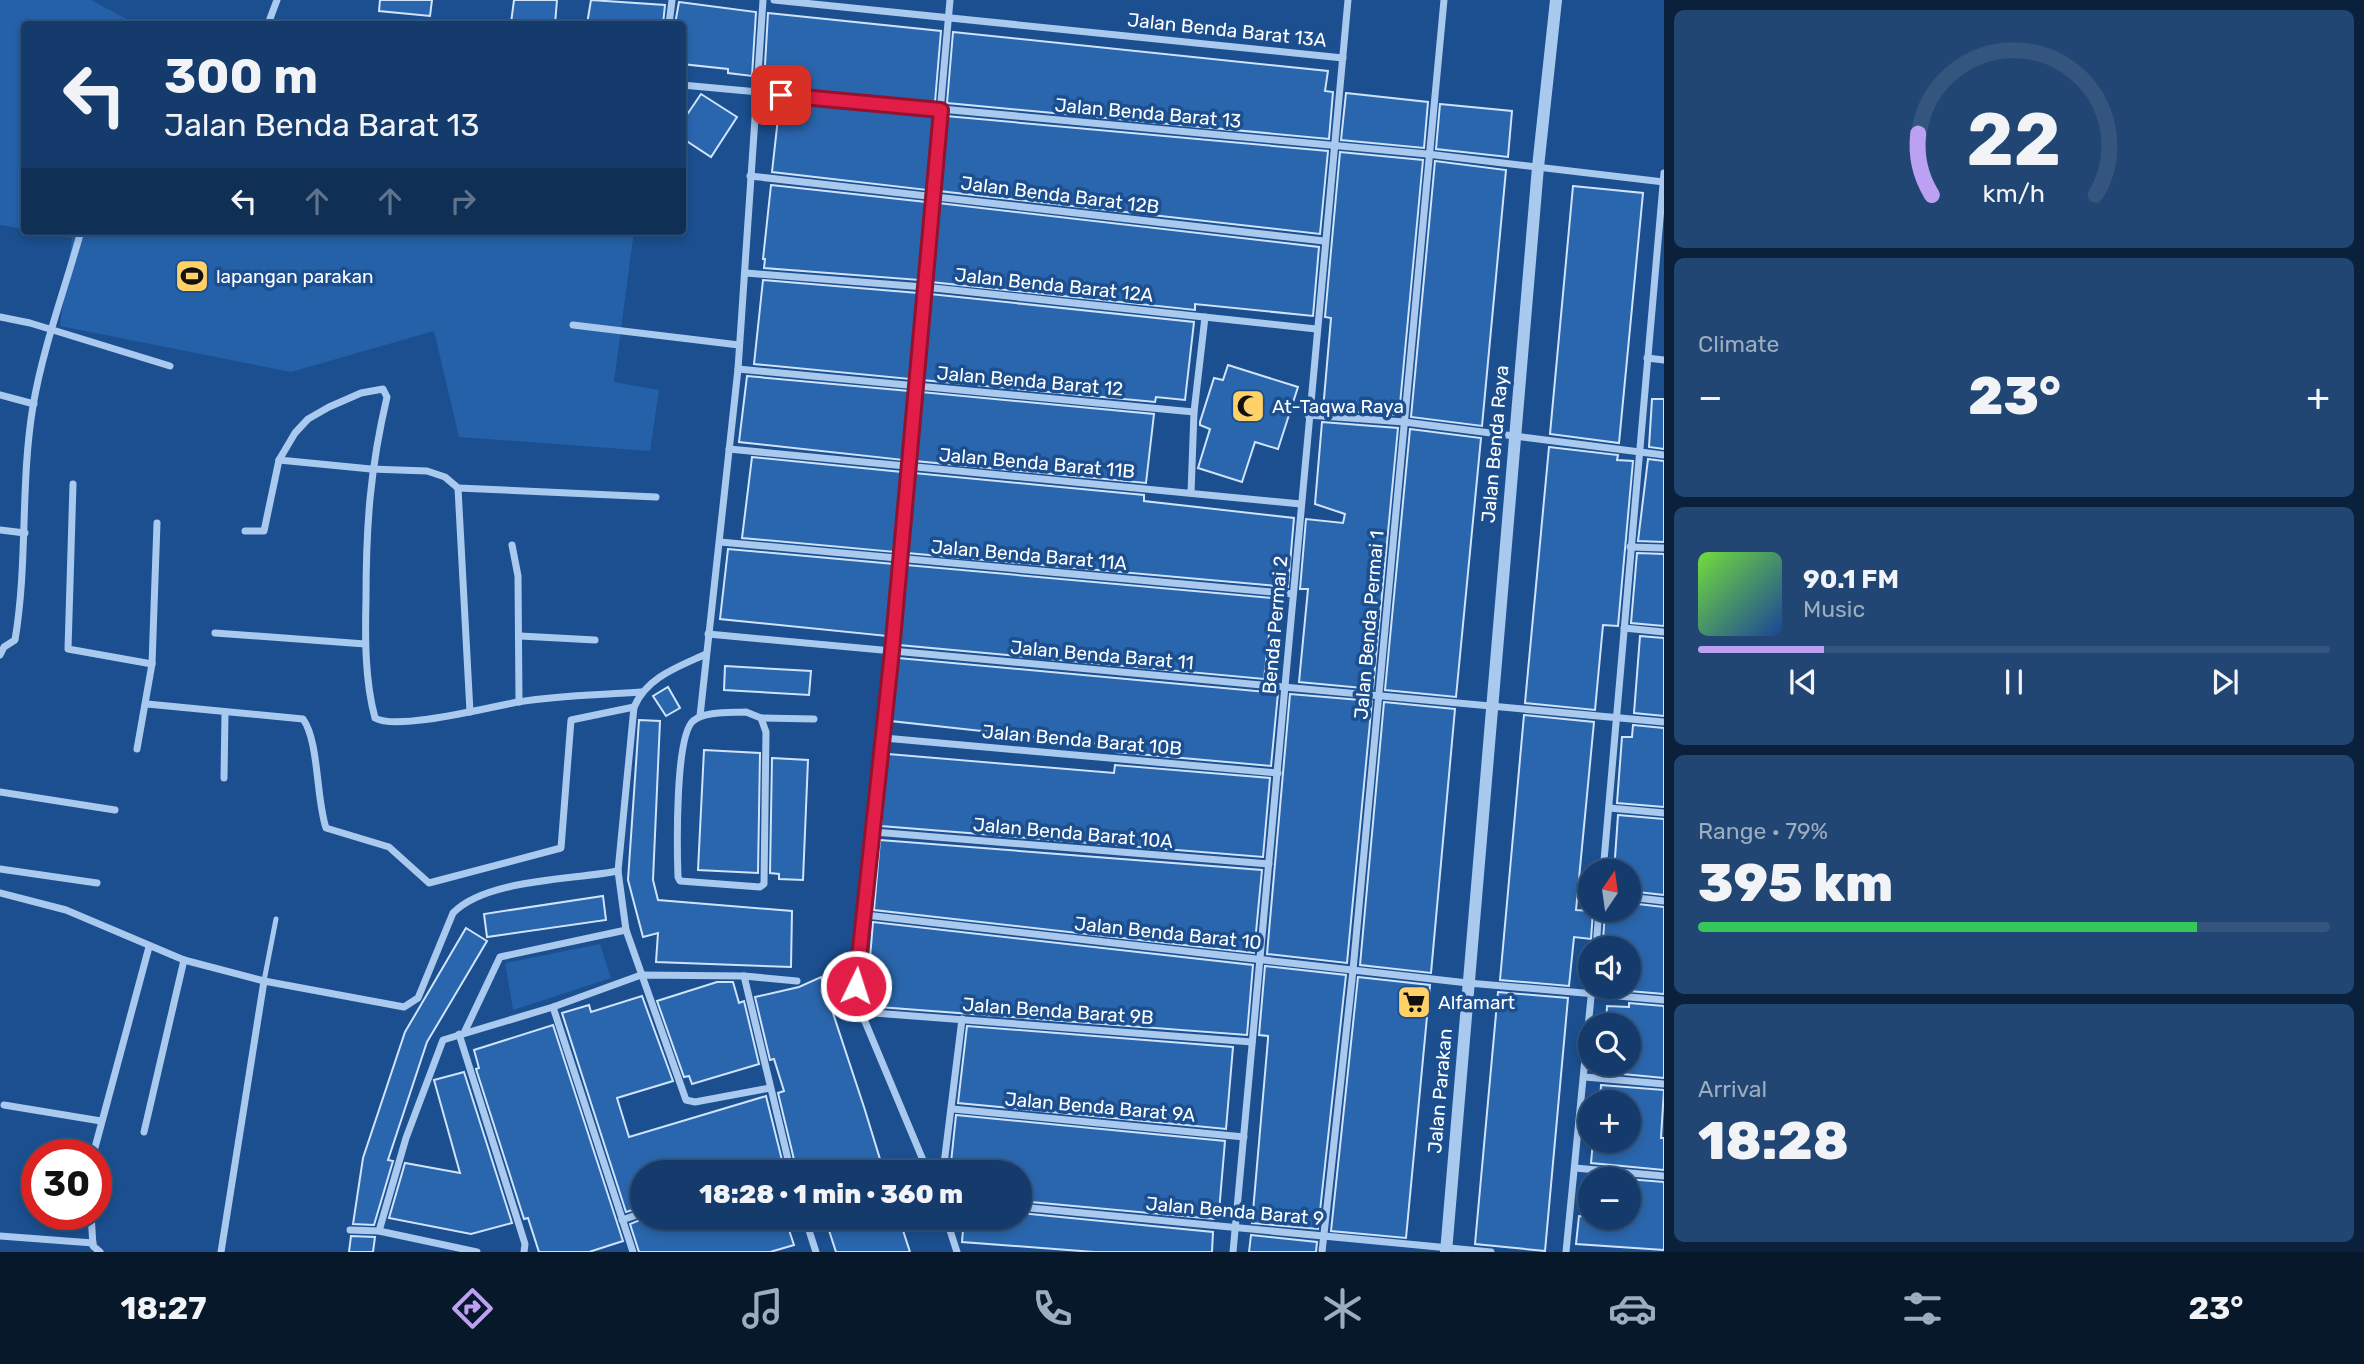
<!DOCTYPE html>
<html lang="en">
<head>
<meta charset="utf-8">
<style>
	:root { --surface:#143b6b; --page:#214673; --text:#f1f3f6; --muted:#9dadc1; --line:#33557e; --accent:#bca0f2 }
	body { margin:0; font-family:Rubik,sans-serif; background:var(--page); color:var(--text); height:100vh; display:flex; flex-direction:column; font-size:26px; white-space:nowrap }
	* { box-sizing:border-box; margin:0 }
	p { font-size:23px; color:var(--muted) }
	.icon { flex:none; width:38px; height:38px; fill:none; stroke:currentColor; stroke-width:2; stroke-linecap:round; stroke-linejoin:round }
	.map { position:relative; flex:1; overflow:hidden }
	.side { display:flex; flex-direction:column; gap:10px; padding:10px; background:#0b203b; width:700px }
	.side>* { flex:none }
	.hud { position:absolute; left:21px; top:21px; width:665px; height:214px; border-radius:7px; box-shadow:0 4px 10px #0003,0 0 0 2px var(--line); background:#143b6b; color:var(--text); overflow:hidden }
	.needle { width:46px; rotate:13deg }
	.fabs { position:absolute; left:1578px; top:859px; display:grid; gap:14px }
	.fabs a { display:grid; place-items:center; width:63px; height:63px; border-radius:50%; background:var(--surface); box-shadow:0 4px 10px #0003,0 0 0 2px var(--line); font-size:35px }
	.speed { position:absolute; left:21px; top:1139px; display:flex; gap:14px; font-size:35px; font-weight:700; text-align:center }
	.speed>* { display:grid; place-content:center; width:91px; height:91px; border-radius:50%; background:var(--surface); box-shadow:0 4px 10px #0003,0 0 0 2px var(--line); line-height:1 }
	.speed .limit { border:10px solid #d22; background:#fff; color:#111 }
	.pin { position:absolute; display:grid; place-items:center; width:60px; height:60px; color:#fff; margin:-30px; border-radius:14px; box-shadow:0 4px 10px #0006 }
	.me { position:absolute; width:77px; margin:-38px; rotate:4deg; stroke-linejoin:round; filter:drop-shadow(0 0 5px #0008) }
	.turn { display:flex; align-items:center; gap:24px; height:147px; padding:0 28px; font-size:32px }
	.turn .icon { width:91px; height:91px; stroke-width:2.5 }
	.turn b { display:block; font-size:49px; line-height:60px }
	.lanes { display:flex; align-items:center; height:66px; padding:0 28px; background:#0003; justify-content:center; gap:35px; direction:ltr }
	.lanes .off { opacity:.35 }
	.big { font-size:52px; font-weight:800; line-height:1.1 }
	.side .tile { flex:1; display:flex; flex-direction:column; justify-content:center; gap:10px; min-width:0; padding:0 24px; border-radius:10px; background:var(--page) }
	.side .dial { align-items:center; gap:0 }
	.dial svg { height:182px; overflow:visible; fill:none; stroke:var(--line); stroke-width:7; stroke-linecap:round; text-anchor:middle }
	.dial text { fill:var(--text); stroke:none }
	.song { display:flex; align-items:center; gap:21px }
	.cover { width:84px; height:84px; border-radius:10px; background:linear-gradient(135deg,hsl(100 70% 55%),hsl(220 70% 35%)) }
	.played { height:7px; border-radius:4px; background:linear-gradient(90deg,var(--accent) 20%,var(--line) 20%) }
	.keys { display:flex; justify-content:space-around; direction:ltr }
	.heat { display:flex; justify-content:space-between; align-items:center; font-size:38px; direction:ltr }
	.charge { height:10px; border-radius:5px; background:linear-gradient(90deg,#34c759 79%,var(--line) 0) }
	.trip { position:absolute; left:630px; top:1160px; width:402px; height:70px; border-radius:35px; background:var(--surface); box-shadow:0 4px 10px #0003,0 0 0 2px var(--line); font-weight:800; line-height:70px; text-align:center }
	.menu { display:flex; height:112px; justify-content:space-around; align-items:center; background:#08182b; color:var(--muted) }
	.menu .icon { width:49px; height:49px }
	.menu .on { color:var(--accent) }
	.menu b { font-size:32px; color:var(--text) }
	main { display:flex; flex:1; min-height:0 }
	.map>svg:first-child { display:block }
	.green { fill:#2461a8 }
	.building { fill:#2a66ad; stroke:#cfe3fa; stroke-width:2 }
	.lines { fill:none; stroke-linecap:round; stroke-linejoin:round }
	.service { stroke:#a9c9ee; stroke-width:5 }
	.minor { stroke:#a9c9ee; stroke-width:7 }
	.tertiary { stroke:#a9c9ee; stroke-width:12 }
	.route-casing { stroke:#92132f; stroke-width:18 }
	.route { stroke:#e11d48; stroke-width:12 }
	.labels { text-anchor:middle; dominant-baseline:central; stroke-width:7; stroke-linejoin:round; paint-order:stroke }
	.street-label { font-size:19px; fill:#fff; stroke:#1b4f8f }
	.poi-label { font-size:19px; fill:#fff; stroke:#1b4f8f; text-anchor:start }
</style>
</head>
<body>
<main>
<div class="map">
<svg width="1664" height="1252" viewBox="0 0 1664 1252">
	<rect width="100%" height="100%" fill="#1b4f8f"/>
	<g class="green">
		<path d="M0,0h91l45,24h-112v205l-24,-4z"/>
		<path d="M34,231h600l-20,151 45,8 -9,61 -191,-14 -25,-106 -143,41 -231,-46 12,-88z"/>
		<path d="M600,944l11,34 -98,32 -8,-47z"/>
	</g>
	<g class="building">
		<path d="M380,0h52l-2,16 -51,-5z"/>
		<path d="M514,0h43l-2,24 -44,-1z"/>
		<path d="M591,0l74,5 -2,19h-76z"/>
		<path d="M679,2l77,10 -4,64 -24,-3v-4l-46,-5v-40h-7z"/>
		<path d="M768,13l173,18 -6,71 -154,-14 1,-4 -18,-2z"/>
		<path d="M953,32l375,39 -3,20 8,1 -4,47 -382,-36z"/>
		<path d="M1346,93l82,9 -4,46 -83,-8z"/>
		<path d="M701,94l36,23 -26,40 -29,-19v-16z"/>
		<path d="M780,100l154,14 -7,76 -155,-18z"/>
		<path d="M1440,104l72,7 -4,46 -72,-8z"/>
		<path d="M946,116l382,35 -8,83 -381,-43z"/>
		<path d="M1340,152l83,8 -24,255 -76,-5 8,-92 -6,-1z"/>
		<path d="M1435,161l71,9 -24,256 -71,-9z"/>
		<path d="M771,185l155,17 -7,78 -155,-12 1,-9h-2z"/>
		<path d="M1573,186l70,7 -24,250 -69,-9z"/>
		<path d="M938,203l381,44 -6,69 -118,-12v6l-264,-28z"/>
		<path d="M763,280l155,13 -8,86 -156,-15z"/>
		<path d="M930,294l264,28 -9,78 -29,-3 -1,5 -233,-22z"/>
		<path d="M1228,365l70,22 -20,62 -23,-7 -13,40 -44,-14 12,-39 -10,-4v-3l14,-44 9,2z"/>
		<path d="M747,376l162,15 -6,69 -164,-18z"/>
		<path d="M921,392l233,22 -8,69 -231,-22z"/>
		<path d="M1652,399h12v50l-15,-2z"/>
		<path d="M1322,422l76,6 -25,261 -74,-7 9,-93h-8l6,-70 37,4 2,-9 -30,-10z"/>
		<path d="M1410,429l71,9 -25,259 -71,-7z"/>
		<path d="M1549,447l69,8 -1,5 16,1 -15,165 -15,-1 -8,85 -70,-7z"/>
		<path d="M752,457l150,15 -7,80 -153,-14z"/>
		<path d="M1648,459l16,2v81l-26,-1z"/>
		<path d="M914,473l230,22v6l150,17 -6,69 -381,-34z"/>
		<path d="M728,549l166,15 -7,72 -167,-17z"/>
		<path d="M1637,553l27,1v72l-33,-3z"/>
		<path d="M906,565l367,33 -9,81 -365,-34z"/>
		<path d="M1640,636l24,2v78l-30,-3z"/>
		<path d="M898,658l380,35 -7,73 -155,-14 1,-6 -226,-25z"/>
		<path d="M725,666l86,5 -2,24 -85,-5z"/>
		<path d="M668,687l12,21 -14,8 -13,-20z"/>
		<path d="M1290,694l82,7 -25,262 -80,-9z"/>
		<path d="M1384,702l71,7 -24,264 -71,-8z"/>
		<path d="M1524,715l70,7 -18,188 17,1 -2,28 -17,-2 -5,49 -69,-6z"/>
		<path d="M639,720l21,1 -7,159 5,20 134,11 -1,56 -135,-5 2,-29 -15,4 -15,-57z"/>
		<path d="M1633,725l31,3v79l-47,-4 5,-66h10z"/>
		<path d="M704,750l56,3 -2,120 -60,-3z"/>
		<path d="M888,754l226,19 1,-8 155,13 -7,79 -382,-31z"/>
		<path d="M772,758l36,2 -5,120 -24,-1v-5l-9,-1z"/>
		<path d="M1618,815l46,4v76l-35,-4v-19h-15z"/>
		<path d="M880,840l382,30 -8,83 -380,-43z"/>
		<path d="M603,896l3,24 -119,17 -3,-23z"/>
		<path d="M1629,903l35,4v87l-35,-3v-49l-26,-2 2,-28 24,2z"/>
		<path d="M873,922l380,43 -6,70 -381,-29z"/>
		<path d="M466,928l21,13 -60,101 -39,118 5,1 -19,64 -21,-1 10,-66 42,-126z"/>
		<path d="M1265,966l81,9 -28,254 -66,-6 16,-184v-3l-9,-1z"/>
		<path d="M821,977l43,130 20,65h-87l-19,-79 6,-2 -10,-32 -4,1 -15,-63 44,-10z"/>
		<path d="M1358,977l72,8 -24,253 -75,-7z"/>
		<path d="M717,982h16l6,21 5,-2 15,63 -67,20 -3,-8 -5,1 -27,-76z"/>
		<path d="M1498,992l70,6 -23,253 -70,-7z"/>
		<path d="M642,996l31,85 -56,17 12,39 137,-41 17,68 -12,3 -2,5h-129l2,35 -16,5 -64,-199 27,-8 2,7z"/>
		<path d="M1629,1003l35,3v72l-62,-6v-8h27v-38h-23l1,-20 22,1z"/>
		<path d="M553,1025l70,216 -34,11h-50l-11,-34 -4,1 -48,-150 3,-1 -5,-18z"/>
		<path d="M967,1026l266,21 -7,82 -268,-26z"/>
		<path d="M464,1072l48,151 -41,11 -82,-16 16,-55 55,10 -26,-93z"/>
		<path d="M1601,1085l63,5 -3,48h3v32l-73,-7 2,-22h36v-39h-29z"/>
		<path d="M956,1115l269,26 -6,71h-4l-1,7 -194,-18v-29h-70z"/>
		<path d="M1591,1176l73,6v68l-88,-6 3,-28 50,4v-40h-39z"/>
		<path d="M1020,1213l193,19 -1,20h-118l-132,-10 2,-24h56z"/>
		<path d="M645,1218h140l9,27 -24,7h-131l-9,-28z"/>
		<path d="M825,1218h74l11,34h-74z"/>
		<path d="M1251,1235l66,7 -1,10h-67z"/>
		<path d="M351,1236l24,1 -2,15h-24z"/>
	</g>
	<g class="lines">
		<path class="service" d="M264,981l12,-62"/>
		<g class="minor">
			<path d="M774,0l569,58"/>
			<path d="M268,24l9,-24"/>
			<path d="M669,24l3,-24"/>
			<path d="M682,85l745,69 237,28"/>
			<path d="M750,176l574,65"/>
			<path d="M746,273l178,14 392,42"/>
			<path d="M0,317l30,6 140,43"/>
			<path d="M573,325l166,20"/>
			<path d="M1647,358l17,2"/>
			<path d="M738,369l456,43"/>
			<path d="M0,395l34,9"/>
			<path d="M1308,415l96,7 260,33"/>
			<path d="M729,449l572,55"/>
			<path d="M279,460l92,9 56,2 18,6 13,11 12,224"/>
			<path d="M73,484l-5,165 84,15"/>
			<path d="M458,488l198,9"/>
			<path d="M1191,493l3,-81 11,-95"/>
			<path d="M0,530l25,3"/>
			<path d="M245,531h19l15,-71 16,-27 13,-14 21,-12 32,-14 22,-4 4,8c-17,72 -21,129 -21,203 -1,39 -1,81 9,118 22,13 115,-11 143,-16 40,-7 82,-7 123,-10"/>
			<path d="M720,542l573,52"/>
			<path d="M512,545l6,31 1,126"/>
			<path d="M1630,547l34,1"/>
			<path d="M1624,628l40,4"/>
			<path d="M215,633l150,11"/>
			<path d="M708,634l956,88"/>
			<path d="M520,636l75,4"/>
			<path d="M706,654c-28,13 -59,23 -72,53l-16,164 8,59 60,170 9,2 75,-14"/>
			<path d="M0,655l4,-8 11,-7c13,-77 5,-156 18,-234 10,-59 32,-117 48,-175"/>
			<path d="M147,704l156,15c16,22 13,79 23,109l63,19 40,36 132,-35 10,-128 63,-13"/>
			<path d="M746,712l15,6 5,14 -2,152 -4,3 -80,-6 -2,-4c-1,-28 -3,-140 15,-156 12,-10 37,-8 53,-9z"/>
			<path d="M700,716l38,-347 25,-369"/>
			<path d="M761,718l53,1"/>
			<path d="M884,738l394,35"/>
			<path d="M137,749l15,-85 5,-141"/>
			<path d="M224,778l1,-65"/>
			<path d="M0,792l115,18"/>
			<path d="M1609,808l55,5"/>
			<path d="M874,832l395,32"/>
			<path d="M0,869l97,14"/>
			<path d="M1603,872l61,-699"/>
			<path d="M0,893l66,17 118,50 80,21 140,26 14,-9 35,-85c33,-34 119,-33 165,-42"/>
			<path d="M1629,897l35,4"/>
			<path d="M865,915l603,68 196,17"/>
			<path d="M1596,948l3,-38"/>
			<path d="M744,976l47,196"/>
			<path d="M553,1007l80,245"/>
			<path d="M861,1012l391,30"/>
			<path d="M464,1033l36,-76 126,-27"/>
			<path d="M459,1034l66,210 -1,8"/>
			<path d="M1585,1077l79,7"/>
			<path d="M4,1105l97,16"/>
			<path d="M953,1109l291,28"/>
			<path d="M144,1132l40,-172"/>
			<path d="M93,1155l56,-208"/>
			<path d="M1575,1168l89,8"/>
			<path d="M775,1172l15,-4"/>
			<path d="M928,1172l-67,-160 -5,-45 18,-135 18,-181 58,-651"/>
			<path d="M943,1172l19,-153"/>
			<path d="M1020,1207l471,45"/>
			<path d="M91,1214l2,32 7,6"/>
			<path d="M805,1218l11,34"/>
			<path d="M946,1218l11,34"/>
			<path d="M622,1220l20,-7"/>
			<path d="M350,1230l29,1 98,21"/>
			<path d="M379,1231l27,-93 37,-98 110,-33 88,-32 103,1 53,5"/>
			<path d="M0,1236l93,7"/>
			<path d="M221,1252l43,-271"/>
			<path d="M1233,1252l115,-1252"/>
			<path d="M1322,1252l31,-282 91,-970"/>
			<path d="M1566,1252l26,-265"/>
		</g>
		<path class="tertiary" d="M1446,1252l92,-1085 18,-167"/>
	</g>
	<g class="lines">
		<g class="route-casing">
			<path id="route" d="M781,95l160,15 -49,541 -36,335"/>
		</g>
		<use href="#route" class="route"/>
	</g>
	<defs>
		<g id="stadium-square" transform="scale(1.75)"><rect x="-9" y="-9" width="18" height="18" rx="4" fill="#ffd166" stroke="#1b4f8f"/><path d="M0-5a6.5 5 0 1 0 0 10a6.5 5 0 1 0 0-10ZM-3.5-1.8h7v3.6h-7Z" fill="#111"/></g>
		<g id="mosque-square" transform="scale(1.75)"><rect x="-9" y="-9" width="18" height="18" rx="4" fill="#ffd166" stroke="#1b4f8f"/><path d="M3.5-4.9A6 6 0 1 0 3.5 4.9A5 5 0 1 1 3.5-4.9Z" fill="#111"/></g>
		<g id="supermarket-square" transform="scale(1.75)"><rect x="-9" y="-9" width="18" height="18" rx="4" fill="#ffd166" stroke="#1b4f8f"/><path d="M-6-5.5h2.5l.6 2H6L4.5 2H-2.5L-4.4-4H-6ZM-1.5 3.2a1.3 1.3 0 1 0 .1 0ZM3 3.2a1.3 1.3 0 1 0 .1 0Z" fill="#111"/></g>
	</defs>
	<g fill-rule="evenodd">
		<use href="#stadium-square" x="192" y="276"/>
		<use href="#mosque-square" x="1248" y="406"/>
		<use href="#supermarket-square" x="1414" y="1002"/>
	</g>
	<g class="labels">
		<g class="street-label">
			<text transform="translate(1227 30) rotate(6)">Jalan Benda Barat 13A</text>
			<text transform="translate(1148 113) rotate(5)">Jalan Benda Barat 13</text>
			<text transform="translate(1060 195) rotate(7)">Jalan Benda Barat 12B</text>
			<text transform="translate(1054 285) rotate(6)">Jalan Benda Barat 12A</text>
			<text transform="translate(1030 381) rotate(5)">Jalan Benda Barat 12</text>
			<text transform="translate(1495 444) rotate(-85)">Jalan Benda Raya</text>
			<text transform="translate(1037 463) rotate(5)">Jalan Benda Barat 11B</text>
			<text transform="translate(1029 555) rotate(5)">Jalan Benda Barat 11A</text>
			<text transform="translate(1275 625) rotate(-85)">Benda Permai 2</text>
			<text transform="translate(1369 625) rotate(-85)">Jalan Benda Permai 1</text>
			<text transform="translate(1102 655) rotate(5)">Jalan Benda Barat 11</text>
			<text transform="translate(1082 740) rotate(5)">Jalan Benda Barat 10B</text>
			<text transform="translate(1073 833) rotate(5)">Jalan Benda Barat 10A</text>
			<text transform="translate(1168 933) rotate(6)">Jalan Benda Barat 10</text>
			<text transform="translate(1058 1011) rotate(4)">Jalan Benda Barat 9B</text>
			<text transform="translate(1440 1091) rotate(-85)">Jalan Parakan</text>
			<text transform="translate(1100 1107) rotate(5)">Jalan Benda Barat 9A</text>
			<text transform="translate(1235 1211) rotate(5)">Jalan Benda Barat 9</text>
		</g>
		<g class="poi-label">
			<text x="216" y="276">lapangan parakan</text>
			<text x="1272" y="406">At-Taqwa Raya</text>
			<text x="1438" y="1002">Alfamart</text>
		</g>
	</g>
</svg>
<div class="fabs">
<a><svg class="needle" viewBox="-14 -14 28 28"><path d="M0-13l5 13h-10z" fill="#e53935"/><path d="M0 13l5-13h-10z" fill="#9dadc1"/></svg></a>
<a><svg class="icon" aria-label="sound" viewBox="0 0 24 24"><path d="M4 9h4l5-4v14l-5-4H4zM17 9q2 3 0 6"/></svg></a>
<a><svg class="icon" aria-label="search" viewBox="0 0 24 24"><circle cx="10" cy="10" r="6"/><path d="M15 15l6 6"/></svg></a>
<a>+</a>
<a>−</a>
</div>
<div class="speed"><div class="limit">30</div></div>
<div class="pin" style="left:781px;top:95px;background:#d93025"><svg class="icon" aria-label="arrive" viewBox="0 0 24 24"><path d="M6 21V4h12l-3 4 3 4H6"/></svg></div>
<svg class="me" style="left:856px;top:986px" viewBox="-20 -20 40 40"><circle r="17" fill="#e11d48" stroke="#fff" stroke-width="3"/><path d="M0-11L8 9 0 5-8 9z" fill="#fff"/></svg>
<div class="trip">18:28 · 1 min · 360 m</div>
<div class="hud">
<div class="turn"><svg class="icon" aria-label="left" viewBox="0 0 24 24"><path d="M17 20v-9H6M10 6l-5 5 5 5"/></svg><div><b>300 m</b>Jalan Benda Barat 13</div></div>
<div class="lanes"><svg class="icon" aria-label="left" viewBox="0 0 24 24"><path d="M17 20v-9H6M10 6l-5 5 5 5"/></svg><svg class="icon off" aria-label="ahead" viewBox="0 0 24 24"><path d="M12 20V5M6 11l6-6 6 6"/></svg><svg class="icon off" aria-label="ahead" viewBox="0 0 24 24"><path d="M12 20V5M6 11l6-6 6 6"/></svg><svg class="icon off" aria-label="right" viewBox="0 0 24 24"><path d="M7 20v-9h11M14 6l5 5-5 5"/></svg></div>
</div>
</div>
<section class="side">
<div class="tile dial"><svg viewBox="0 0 100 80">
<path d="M14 69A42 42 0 1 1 86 69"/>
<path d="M14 69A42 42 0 0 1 8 42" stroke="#bca0f2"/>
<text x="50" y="56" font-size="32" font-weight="700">22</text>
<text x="50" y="72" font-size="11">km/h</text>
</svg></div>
<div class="tile"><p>Climate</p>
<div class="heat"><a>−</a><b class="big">23°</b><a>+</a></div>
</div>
<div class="tile">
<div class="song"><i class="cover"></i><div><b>90.1 FM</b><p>Music</p></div></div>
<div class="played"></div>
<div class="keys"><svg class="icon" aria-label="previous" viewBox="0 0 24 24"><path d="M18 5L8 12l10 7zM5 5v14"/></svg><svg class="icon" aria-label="pause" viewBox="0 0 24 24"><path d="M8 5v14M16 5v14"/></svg><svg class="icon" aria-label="next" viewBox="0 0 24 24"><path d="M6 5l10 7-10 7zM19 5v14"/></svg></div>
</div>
<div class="tile"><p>Range · 79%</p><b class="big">395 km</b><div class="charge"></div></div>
<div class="tile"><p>Arrival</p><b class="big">18:28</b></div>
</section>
</main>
<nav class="menu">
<b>18:27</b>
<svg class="icon on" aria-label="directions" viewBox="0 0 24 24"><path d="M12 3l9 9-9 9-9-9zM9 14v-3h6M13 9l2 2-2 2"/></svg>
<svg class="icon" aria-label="music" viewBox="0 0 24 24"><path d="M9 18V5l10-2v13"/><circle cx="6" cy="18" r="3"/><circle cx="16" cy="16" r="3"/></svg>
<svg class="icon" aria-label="phone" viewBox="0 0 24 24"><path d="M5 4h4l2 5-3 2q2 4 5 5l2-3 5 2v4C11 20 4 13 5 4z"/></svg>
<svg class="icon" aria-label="climate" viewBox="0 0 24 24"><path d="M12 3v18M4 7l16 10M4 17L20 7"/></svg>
<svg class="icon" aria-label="car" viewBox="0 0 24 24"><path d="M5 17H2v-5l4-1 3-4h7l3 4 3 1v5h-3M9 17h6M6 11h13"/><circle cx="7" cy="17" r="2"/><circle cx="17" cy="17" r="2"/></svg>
<svg class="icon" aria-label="filters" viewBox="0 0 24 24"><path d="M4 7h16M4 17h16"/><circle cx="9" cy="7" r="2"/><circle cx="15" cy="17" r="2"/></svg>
<b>23°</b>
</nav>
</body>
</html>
